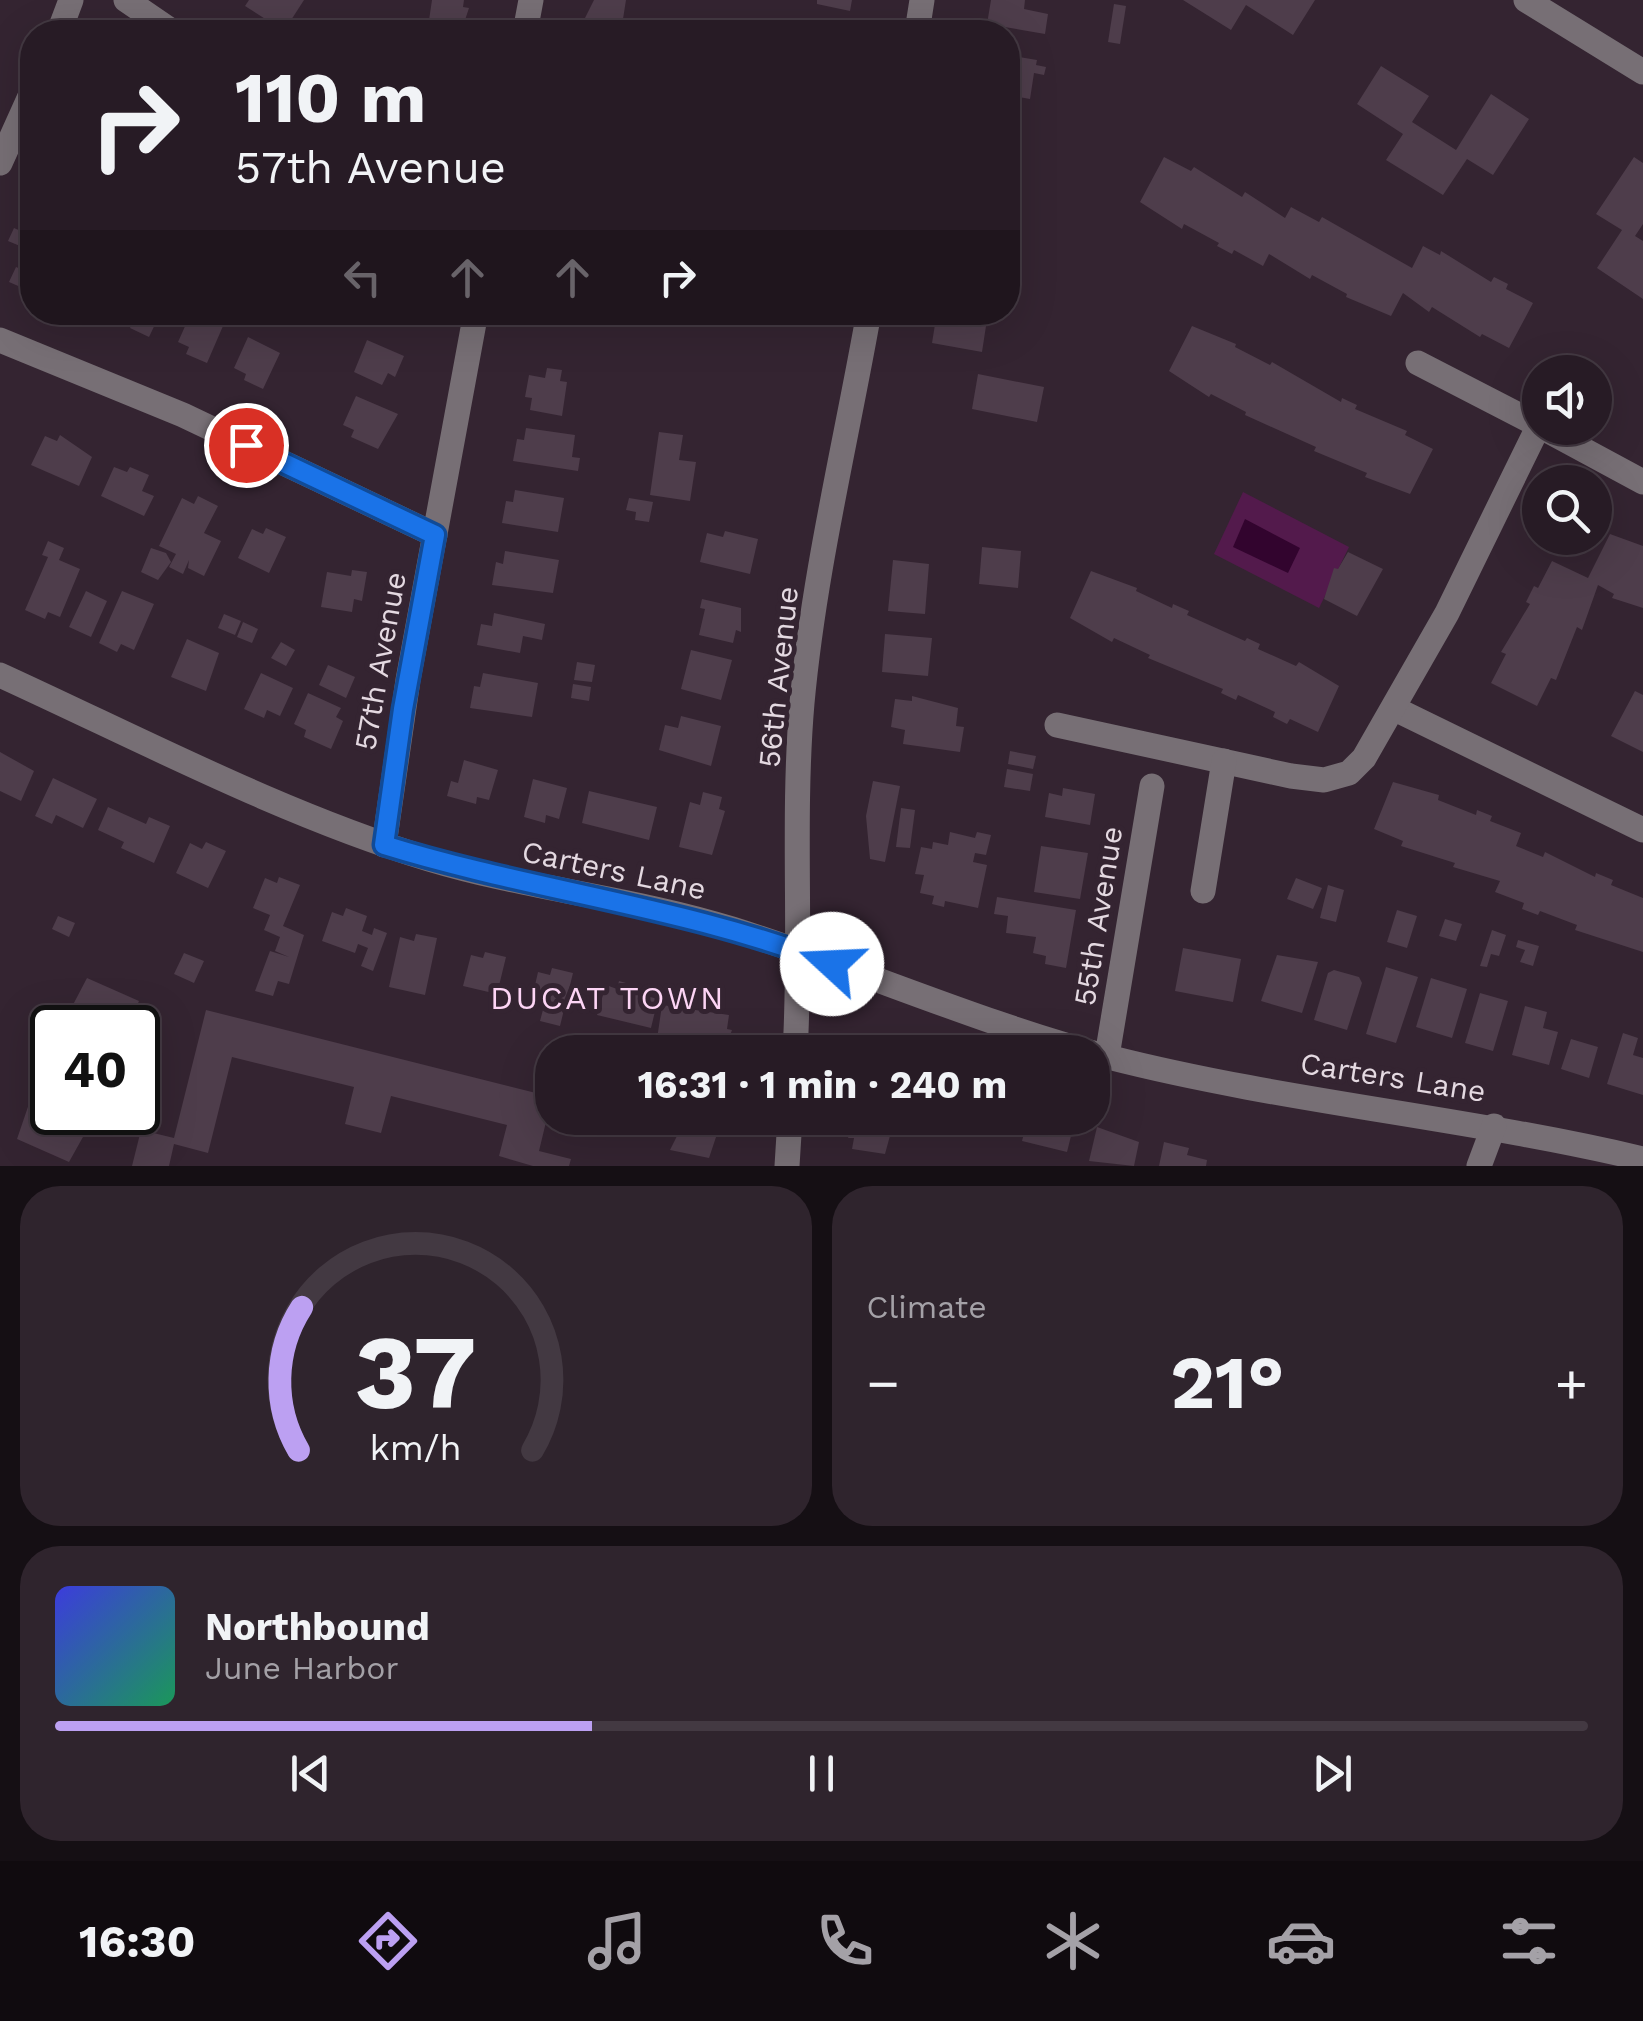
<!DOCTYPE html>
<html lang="en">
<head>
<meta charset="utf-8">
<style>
	:root { --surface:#271b25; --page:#2f242d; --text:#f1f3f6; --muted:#a4a1a7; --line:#433942; --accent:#bca0f2 }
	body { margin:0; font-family:"Work Sans",sans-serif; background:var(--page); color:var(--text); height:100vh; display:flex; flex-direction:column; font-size:38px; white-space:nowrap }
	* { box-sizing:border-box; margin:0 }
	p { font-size:32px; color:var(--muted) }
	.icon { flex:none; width:55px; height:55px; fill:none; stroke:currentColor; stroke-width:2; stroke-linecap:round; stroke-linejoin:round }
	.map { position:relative; height:1166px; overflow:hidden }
	.side { display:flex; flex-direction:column; gap:20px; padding:20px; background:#150f14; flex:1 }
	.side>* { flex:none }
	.guide { position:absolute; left:20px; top:20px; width:1000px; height:305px; border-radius:40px; box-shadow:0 10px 40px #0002,0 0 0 2px var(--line); background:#271b25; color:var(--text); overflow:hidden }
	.buttons { position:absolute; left:1522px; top:355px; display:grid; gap:20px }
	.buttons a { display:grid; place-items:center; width:90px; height:90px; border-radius:50%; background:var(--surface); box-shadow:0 10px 40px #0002,0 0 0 2px var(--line); font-size:50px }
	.speed { position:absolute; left:30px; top:1005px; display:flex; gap:20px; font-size:50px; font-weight:700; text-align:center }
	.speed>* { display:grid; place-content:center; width:130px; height:130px; border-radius:50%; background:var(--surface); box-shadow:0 10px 40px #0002,0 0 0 2px var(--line); line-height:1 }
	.speed .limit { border:5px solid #111; border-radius:15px; background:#fff; color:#111 }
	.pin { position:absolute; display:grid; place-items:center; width:85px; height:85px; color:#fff; margin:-42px; border:5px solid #fff; border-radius:50%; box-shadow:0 2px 10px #0007 }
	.me { position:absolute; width:110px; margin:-55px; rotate:290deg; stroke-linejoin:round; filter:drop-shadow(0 0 8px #0008) }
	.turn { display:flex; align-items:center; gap:35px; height:210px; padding:0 50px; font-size:45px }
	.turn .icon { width:130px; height:130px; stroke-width:2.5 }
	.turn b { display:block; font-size:70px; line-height:85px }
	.lanes { display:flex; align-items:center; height:95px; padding:0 50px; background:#0003; justify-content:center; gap:50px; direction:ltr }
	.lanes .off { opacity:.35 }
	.big { font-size:75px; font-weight:700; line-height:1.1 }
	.side .card { flex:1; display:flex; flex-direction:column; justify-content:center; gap:15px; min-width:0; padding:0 35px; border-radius:40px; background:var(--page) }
	.side .dial { align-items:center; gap:0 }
	.dial svg { height:260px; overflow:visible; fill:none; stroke:var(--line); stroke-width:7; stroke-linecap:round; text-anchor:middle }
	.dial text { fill:var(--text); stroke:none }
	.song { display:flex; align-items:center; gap:30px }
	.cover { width:120px; height:120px; border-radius:15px; background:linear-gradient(135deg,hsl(240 70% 55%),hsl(150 70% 35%)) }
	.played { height:10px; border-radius:5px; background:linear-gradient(90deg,var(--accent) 35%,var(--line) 35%) }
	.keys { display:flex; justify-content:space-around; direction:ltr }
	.heat { display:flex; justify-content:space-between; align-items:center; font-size:55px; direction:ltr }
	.side .tiles { flex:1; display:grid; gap:20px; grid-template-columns:1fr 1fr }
	.card:last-child { grid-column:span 2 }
	.trip { position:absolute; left:535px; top:1035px; width:575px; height:100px; border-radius:40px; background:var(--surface); box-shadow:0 10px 40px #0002,0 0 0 2px var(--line); font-weight:700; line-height:100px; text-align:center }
	.menu { display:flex; height:160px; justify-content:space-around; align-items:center; background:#100b0f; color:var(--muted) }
	.menu .icon { width:70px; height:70px }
	.menu .on { color:var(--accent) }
	.menu b { font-size:45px; color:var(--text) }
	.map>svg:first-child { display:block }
	.green { fill:#531a4c }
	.water { fill:#32042e }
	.building { fill:#4e3d4b }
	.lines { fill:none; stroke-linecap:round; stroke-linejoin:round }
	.minor { stroke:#776f75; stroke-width:25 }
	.route-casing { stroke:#114b97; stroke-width:25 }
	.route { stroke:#1a73e8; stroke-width:18 }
	.labels { text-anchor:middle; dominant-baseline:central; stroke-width:10; stroke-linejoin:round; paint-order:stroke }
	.street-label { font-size:30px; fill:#e4d9e1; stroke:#342431 }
	.neighbourhood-label { font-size:32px; letter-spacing:2.5px; fill:#fdd5f5; stroke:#342431 }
</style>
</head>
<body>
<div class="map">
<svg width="1643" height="1166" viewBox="0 0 1643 1166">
	<rect width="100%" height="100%" fill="#342431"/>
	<path class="green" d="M1243,492l106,55 -30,61 -105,-54z"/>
	<path class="water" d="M1245,519l55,29 -12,25 -55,-26z"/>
	<g class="building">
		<path d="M249,0h55l-20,31 -39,-25z"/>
		<path d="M432,0h32l-1,7 6,1 -8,24 -33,-5z"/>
		<path d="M594,0h32l-3,19 13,2 -2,11h-46l3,-13 -6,-1z"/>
		<path d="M817,0h35l-2,11 -33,-7z"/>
		<path d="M991,0h34l-1,9 24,5 -3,20 -58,-10z"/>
		<path d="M1183,0h132l-22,35 -47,-30 -15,25z"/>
		<path d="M1114,4l12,2 -6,38 -12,-2z"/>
		<path d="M1008,55l29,5 -1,5 10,2 -2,8 -10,-2 -4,26 -22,-4z"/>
		<path d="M1381,66l48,30 -17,26 44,28 35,-56 38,25 -36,56 -26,-16 -24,36 -57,-35 17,-26 -46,-30z"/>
		<path d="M1164,157l27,14 3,-4 48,30 3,-5 40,26 6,-11 28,15 3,-5 90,51 11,-22 17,9 1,-4 50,31 3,-5 14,7 -2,5 27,14 -24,45 -27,-14 -2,3 -48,-30 -3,5 -26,-19 -12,23 -45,-19 1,-3 -35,-19 -2,4 -41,-25 -6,12 -29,-16 -2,4 -15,-8 2,-3 -35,-19 -2,5 -42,-27z"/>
		<path d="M1634,157l9,6v61l-8,12 8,5v58l-46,-31 25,-38 -26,-16z"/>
		<path d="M14,228l18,8v56l-23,-10 7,-15 7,3 9,-19 -24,-10z"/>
		<path d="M123,312h38l-12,25 -19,-9 3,-6 -12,-5z"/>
		<path d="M937,312l51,1 -6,39 -50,-9z"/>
		<path d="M191,313l32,13 -16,37 -21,-9 3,-7 -11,-5z"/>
		<path d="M1192,326l44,18 -1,3 35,18 2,-3 69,40 1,-4 15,7 -2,4 52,22 -2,4 28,14 -23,45 -45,-17 2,-4 -53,-22 2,-4 -71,-32 1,-3 -35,-18 -2,3 -40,-26z"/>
		<path d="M248,337l32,16 -17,36 -19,-9 2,-6 -12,-6z"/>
		<path d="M367,340l37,16 -9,21 -7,-4 -6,12 -28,-13z"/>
		<path d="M547,368l15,2 -2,11 7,1 -5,34 -32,-6 2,-12 -7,-1 4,-22 16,3z"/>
		<path d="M978,374l66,13 -7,35 -65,-13z"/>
		<path d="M356,396l42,18 -20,35 -27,-12 3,-7 -11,-5z"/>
		<path d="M526,428l49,7 -3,22 8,1 -2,13 -65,-10 4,-22 7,1z"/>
		<path d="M659,432l24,3 -4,25 17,2 -6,39 -40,-6z"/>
		<path d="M60,435l32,22 -13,29 -48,-21 14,-29 12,5z"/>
		<path d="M114,467l13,5 3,-5 19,8 -7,16 12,5 -10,20 -43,-20z"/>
		<path d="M515,490l49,8 -6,34 -56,-9 4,-22 7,1z"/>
		<path d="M198,496l20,10 -14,27 17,8 -17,35 -16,-8 1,-8 -6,14 -14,-7 7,-13 -17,-8 23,-48 12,6z"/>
		<path d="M629,498l24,4 -4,20 -14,-2 1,-8 -10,-2z"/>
		<path d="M266,528l20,9 -17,36 -31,-15 14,-29 11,5z"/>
		<path d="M725,531l33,8 -8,35 -50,-12 7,-29 16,4z"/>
		<path d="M1610,534l33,12v62l-31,-10 2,-4 -16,-9 -16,45 -5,-3 -21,53 -5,-2 -14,28 -46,-23 15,-29 -5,-2 29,-48 -4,-2 8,-16 4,2 14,-27 36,17z"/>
		<path d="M48,541l16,7 -5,12 21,9 -20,48 -12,-5 -3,7 -20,-9 23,-53 -6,-2z"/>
		<path d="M982,547l39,4 -3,37 -39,-4z"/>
		<path d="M151,548l15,5 5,9 -13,18 -17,-8z"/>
		<path d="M505,551l54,9 -6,33 -61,-8 4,-23 7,2z"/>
		<path d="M1348,552l35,17 -26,47 -33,-17 10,-31 4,1z"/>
		<path d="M893,560l36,4 -4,50 -37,-3z"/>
		<path d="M352,570l15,2 -5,29 -8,-2 -2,13 -31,-5 6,-35 24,4z"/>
		<path d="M1091,571l46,17 -1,3 36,17 1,-4 16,7 -2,4 58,26 2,-3 13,6 -2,5 38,17 3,-4 40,24 -21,46 -28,-13 -3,5 -14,-7 2,-5 -37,-17 -2,5 -15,-7 2,-4 -75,-31 2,-3 -36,-17 -2,4 -42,-24z"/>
		<path d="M86,591l21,10 -16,36 -22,-10z"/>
		<path d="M122,591l32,13 -20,46 -13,-6 -4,8 -18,-9z"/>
		<path d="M702,599l39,9v24l-5,-2 -3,13 -34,-8 6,-26 -5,-1z"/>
		<path d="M494,613l51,11 -3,16 -19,-4 -3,17 -43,-8 4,-21 11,2z"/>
		<path d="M224,614l17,7 -6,14 -17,-7z"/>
		<path d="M243,622l15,7 -6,14 -15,-6z"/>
		<path d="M885,634l47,4 -4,38 -46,-4z"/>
		<path d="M187,639l32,14 -13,38 -35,-14z"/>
		<path d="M281,642l14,8 -9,16 -15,-8z"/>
		<path d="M691,650l41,10 -11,40 -40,-11z"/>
		<path d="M577,662l18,3 -3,17 -18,-2z"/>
		<path d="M328,665l27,12 -9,21 -27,-13z"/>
		<path d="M261,673l32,15 -13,28 -13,-6 -3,8 -20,-9z"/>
		<path d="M483,673l55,10 -6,34 -62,-9 4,-22 6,1z"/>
		<path d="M573,684l18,3 -2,14 -18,-3z"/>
		<path d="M1635,691l8,4v57l-32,-16z"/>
		<path d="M308,693l33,15 -5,9 7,4 -12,28 -27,-12 2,-7 -12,-6z"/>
		<path d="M912,696l46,12 -2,18 8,1 -4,25 -57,-8 2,-14 -14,-3 4,-28 17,2z"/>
		<path d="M681,716l40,10 -10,40 -52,-16 6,-25 13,3z"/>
		<path d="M1010,751l26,5 -3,13 -25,-5z"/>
		<path d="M0,752l34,19 -13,30 -21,-10z"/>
		<path d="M464,760l34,10 -9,30 -12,-3 -1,7 -29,-8 4,-15 7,2z"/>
		<path d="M1007,769l26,5 -3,17 -26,-4z"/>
		<path d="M53,778l44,21 -14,29 -27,-13 -4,9 -17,-8z"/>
		<path d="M533,779l34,9 -8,31 -13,-4 -1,8 -21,-6z"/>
		<path d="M873,781l27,5 -15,76 -15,-3 -4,-43z"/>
		<path d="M1393,782l46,13 -1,5 38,15 1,-5 15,6 -2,5 31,12 -5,13 27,11 2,-5 50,25 1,-4 17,7 -2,5 32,13v54l-68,-22 2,-5 -37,-14 -2,4 -16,-6 2,-6 -29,-11 5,-11 -47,-14 2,-4 -54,-17 2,-5 -29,-12z"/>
		<path d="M1063,788l32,6 -5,31 -45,-8 4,-24 13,3z"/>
		<path d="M589,791l68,16 -8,33 -67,-17z"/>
		<path d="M703,792l19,5 -3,12 6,2 -13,44 -33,-8 11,-45 10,3z"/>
		<path d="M108,807l38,17 3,-7 21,9 -16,37 -33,-15 3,-6 -26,-12z"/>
		<path d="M901,808l14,2 -5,38 -14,-1z"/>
		<path d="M950,832l25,6 2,-6 14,3 -5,20 -11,-2 -2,9 14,3 -9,43 -33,-7 -1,6 -12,-3 2,-8 -14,-3 4,-18 -9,-1 6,-27 11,2 1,-7 15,3z"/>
		<path d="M206,842l20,9 -18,37 -32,-15 14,-30 12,6z"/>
		<path d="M1041,846l47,7 -8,46 -46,-7z"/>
		<path d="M279,877l21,8 -17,41 21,9 -15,49 -11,-3 -5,15 -18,-5 15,-40 19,6 -14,-6 5,-14 -16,-7 6,-15 -17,-7 12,-30 12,5z"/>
		<path d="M1296,878l26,10 -9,21 -26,-10z"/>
		<path d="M1328,885l16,5 -8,32 -16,-4z"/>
		<path d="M997,897l79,13 -10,58 -21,-4 1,-8 -13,-3 3,-16 -30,-4 2,-17 -14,-2z"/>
		<path d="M346,908l21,8 -5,15 10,4 2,-7 13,5 -14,38 -12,-5 7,-18 -10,-4 -3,9 -33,-12 10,-29 11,4z"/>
		<path d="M1397,910l20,6 -10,32 -20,-6z"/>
		<path d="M58,916l17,7 -6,14 -17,-8z"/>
		<path d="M1445,919l17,5 -6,17 -17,-5z"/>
		<path d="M1492,930l14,5 -7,21 -8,-2 -4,13 -7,-1z"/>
		<path d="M416,934l21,4 -12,57 -36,-8 11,-50 14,4z"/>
		<path d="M1518,940l21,6 -6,20 -13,-4 5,-12 -9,-3z"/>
		<path d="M1183,948l58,11 -8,43 -58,-11z"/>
		<path d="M485,952l21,5 -9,37 -34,-8 8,-31 12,3z"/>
		<path d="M184,953l20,8 -10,22 -20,-9z"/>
		<path d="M1277,955l41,7 -16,51 -41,-12z"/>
		<path d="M1386,967l32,10 -22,66 -30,-9z"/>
		<path d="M552,968l21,5 -13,53 -20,-5 4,-15 -13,-3 7,-31 12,3z"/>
		<path d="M1334,970l25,7 3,6 -15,47 -33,-10 14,-47z"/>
		<path d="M87,978l52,23 -10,23 8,4h-68l-5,-6z"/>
		<path d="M1431,978l36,11 -15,49 -36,-11z"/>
		<path d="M619,981l21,6 -2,7 20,5 -7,29 -54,-13 9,-30 11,4z"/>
		<path d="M1480,993l28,8 -15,50 -28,-8z"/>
		<path d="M662,1005l67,10 -2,14 5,1 -8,22 -68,-6z"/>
		<path d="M1525,1006l22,6 -4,16 15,4 -9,33 -37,-10z"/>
		<path d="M206,1010l346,87 -13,54 32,8 -2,7h-36l-34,-10 8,-31 -116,-29 -10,37 -36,-9 9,-37 -122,-30 -24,96 -34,-9 -5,22h-37l9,-36 33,8z"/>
		<path d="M1623,1033l15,5 -5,17 10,3v37l-36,-11z"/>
		<path d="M1571,1039l27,8 -9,31 -28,-9z"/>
		<path d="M48,1075l4,2v35h39l2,7 -24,43 -52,-23 16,-47 6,3z"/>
		<path d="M672,1118l42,1 -2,15h5l-8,24 -39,-8 9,-18 -8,-7z"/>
		<path d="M856,1118l38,3 -9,33 -33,-5 2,-11h-6z"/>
		<path d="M956,1118h49l-3,11z"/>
		<path d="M1028,1118l47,2 -8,32 -45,-11z"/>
		<path d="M1097,1127l42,15 -5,24 -45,-5z"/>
		<path d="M1164,1142l25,6 -2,7 20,5 -1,6h-47z"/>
	</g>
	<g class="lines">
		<g class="minor">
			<path d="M126,0l47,32"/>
			<path d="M1526,0l117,72"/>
			<path d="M59,32l12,-32"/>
			<path d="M525,32l6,-32"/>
			<path d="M917,32l5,-32"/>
			<path d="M0,163l32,-71"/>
			<path d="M0,340l183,75 252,120"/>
			<path d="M1418,363l122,63"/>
			<path d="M1543,428l100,54"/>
			<path d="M0,675c140,64 282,139 429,184 99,30 204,39 303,70 127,40 247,94 376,128 176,45 358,60 535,102"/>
			<path d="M1395,709l248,121"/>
			<path d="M1057,725l234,51 33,4 25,-7 15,-15 83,-145 92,-188"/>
			<path d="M384,845l24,-165 68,-368"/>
			<path d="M1203,891l21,-130"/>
			<path d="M795,1052c7,-116 -3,-233 7,-349 12,-131 44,-261 67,-391"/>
			<path d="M1107,1056l45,-270"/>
			<path d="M787,1166l3,-48"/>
			<path d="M1479,1166l15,-40"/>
		</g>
	</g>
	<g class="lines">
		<g class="route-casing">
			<path id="route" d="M246,445l189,90 -32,174 -19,136c148,46 304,62 448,119"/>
		</g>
		<use href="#route" class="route"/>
	</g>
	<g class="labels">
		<g class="street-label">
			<text transform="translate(380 661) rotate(-80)">57th Avenue</text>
			<text transform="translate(778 677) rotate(-84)">56th Avenue</text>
			<text transform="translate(614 870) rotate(12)">Carters Lane</text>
			<text transform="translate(1098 916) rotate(-81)">55th Avenue</text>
			<text transform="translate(1393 1077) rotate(9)">Carters Lane</text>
		</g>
		<g class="neighbourhood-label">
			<text x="608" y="998">DUCAT TOWN</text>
		</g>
	</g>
</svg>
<div class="buttons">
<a><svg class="icon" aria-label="sound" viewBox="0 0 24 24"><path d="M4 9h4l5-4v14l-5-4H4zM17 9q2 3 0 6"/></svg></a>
<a><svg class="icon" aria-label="search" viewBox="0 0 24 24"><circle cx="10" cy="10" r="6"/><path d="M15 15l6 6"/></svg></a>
</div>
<div class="speed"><div class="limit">40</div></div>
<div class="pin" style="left:246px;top:445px;background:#d93025"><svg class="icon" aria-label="arrive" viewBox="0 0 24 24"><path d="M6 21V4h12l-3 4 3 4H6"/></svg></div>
<svg class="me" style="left:832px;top:964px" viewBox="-20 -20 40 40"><circle r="19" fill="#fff"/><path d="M0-13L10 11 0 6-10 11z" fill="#1a73e8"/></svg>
<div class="trip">16:31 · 1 min · 240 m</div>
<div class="guide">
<div class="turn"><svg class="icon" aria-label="right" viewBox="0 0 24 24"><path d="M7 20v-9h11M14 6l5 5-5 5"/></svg><div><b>110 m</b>57th Avenue</div></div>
<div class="lanes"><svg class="icon off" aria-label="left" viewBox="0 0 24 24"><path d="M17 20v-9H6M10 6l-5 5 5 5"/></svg><svg class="icon off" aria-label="ahead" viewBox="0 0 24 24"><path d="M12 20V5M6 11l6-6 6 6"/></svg><svg class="icon off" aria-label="ahead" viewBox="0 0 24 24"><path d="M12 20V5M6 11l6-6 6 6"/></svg><svg class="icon" aria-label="right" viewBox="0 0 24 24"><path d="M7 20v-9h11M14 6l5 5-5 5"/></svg></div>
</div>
</div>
<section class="side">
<div class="tiles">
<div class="card dial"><svg viewBox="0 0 100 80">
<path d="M14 69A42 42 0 1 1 86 69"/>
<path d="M14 69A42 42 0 0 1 15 25" stroke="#bca0f2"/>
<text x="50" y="56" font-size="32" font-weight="700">37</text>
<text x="50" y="72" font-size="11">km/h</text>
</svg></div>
<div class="card"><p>Climate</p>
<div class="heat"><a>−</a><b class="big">21°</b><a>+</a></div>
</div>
<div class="card">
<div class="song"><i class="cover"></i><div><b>Northbound</b><p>June Harbor</p></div></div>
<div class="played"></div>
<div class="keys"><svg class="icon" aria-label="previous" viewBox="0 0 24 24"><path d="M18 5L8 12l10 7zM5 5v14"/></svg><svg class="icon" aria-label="pause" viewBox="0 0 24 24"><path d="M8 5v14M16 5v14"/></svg><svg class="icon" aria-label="next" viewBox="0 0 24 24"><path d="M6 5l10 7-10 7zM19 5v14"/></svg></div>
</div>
</div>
</section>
<nav class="menu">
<b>16:30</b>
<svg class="icon on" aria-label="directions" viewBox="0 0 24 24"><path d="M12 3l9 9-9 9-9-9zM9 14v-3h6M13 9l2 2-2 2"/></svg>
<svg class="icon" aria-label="music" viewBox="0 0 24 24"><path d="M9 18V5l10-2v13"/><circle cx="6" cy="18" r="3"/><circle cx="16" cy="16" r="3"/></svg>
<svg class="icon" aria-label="phone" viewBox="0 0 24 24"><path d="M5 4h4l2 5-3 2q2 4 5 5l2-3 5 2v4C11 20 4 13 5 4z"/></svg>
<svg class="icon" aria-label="climate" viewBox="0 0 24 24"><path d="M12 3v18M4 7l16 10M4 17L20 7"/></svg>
<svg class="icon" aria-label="car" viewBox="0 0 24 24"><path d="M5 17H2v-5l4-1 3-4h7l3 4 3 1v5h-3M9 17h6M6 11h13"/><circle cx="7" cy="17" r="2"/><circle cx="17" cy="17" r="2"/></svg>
<svg class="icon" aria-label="filters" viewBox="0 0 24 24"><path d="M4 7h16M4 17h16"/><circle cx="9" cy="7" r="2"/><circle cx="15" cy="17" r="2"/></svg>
</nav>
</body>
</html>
